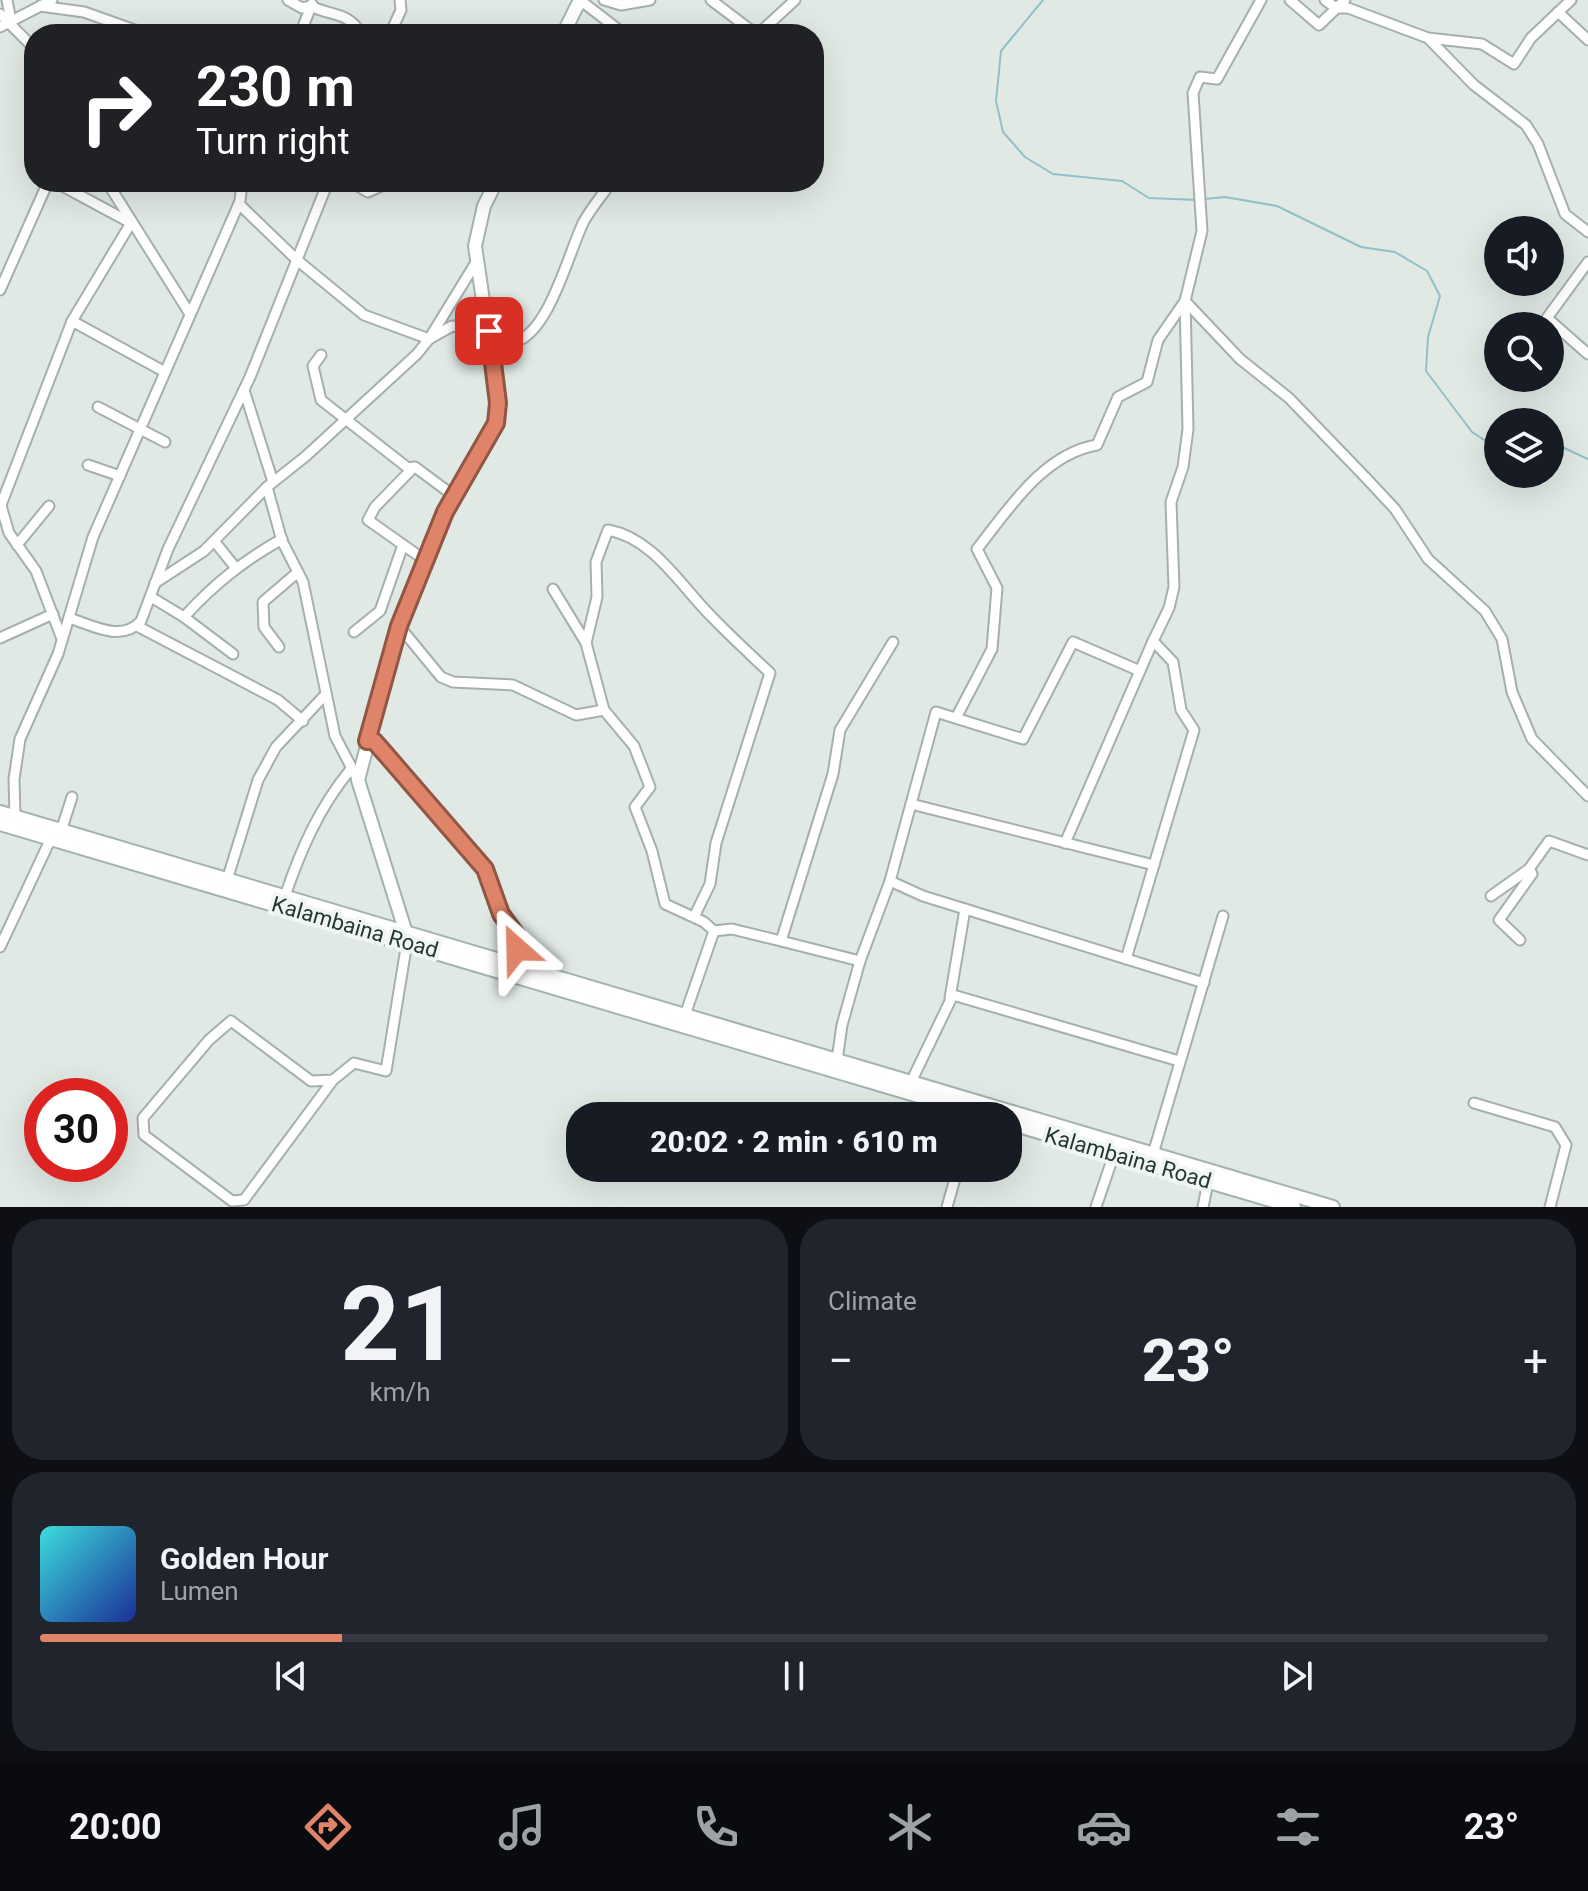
<!DOCTYPE html>
<html lang="en">
<head>
<meta charset="utf-8">
<style>
	:root { --surface:#171b24; --page:#20242c; --text:#f1f3f6; --muted:#9ea1a6; --line:#363941; --accent:#e08469 }
	body { margin:0; font-family:Roboto,sans-serif; background:var(--page); color:var(--text); height:100vh; display:flex; flex-direction:column; font-size:30px; white-space:nowrap }
	* { box-sizing:border-box; margin:0 }
	p { font-size:26px; color:var(--muted) }
	.icon { flex:none; width:44px; height:44px; fill:none; stroke:currentColor; stroke-width:2; stroke-linecap:round; stroke-linejoin:round }
	.map { position:relative; height:1207px; overflow:hidden }
	.drawer { display:flex; flex-direction:column; gap:12px; padding:12px; background:#0d0f14; flex:1 }
	.drawer>* { flex:none }
	.banner { position:absolute; left:24px; top:24px; width:800px; height:168px; border-radius:32px; box-shadow:0 8px 32px #0002; background:#202124; color:#fff; overflow:hidden }
	.buttons { position:absolute; left:1484px; top:216px; display:grid; gap:16px }
	.buttons a { display:grid; place-items:center; width:80px; height:80px; border-radius:50%; background:var(--surface); box-shadow:0 8px 32px #0002; font-size:40px }
	.speed { position:absolute; left:24px; top:1078px; display:flex; gap:16px; font-size:40px; font-weight:700; text-align:center }
	.speed>* { display:grid; place-content:center; width:104px; height:104px; border-radius:50%; background:var(--surface); box-shadow:0 8px 32px #0002; line-height:1 }
	.speed .limit { border:12px solid #d22; background:#fff; color:#111 }
	.pin { position:absolute; display:grid; place-items:center; width:68px; height:68px; color:#fff; margin:-34px; border-radius:16px; box-shadow:0 4px 12px #0006 }
	.me { position:absolute; width:88px; margin:-44px; rotate:335deg; stroke-linejoin:round; filter:drop-shadow(0 0 6px #0008) }
	.turn { display:flex; align-items:center; gap:28px; height:168px; padding:0 40px; font-size:36px }
	.turn .icon { width:104px; height:104px; stroke-width:2.5 }
	.turn b { display:block; font-size:56px; line-height:68px }
	.big { font-size:60px; font-weight:800; line-height:1.1 }
	.drawer .tile { flex:1; display:flex; flex-direction:column; justify-content:center; gap:12px; min-width:0; padding:0 28px; border-radius:32px; background:var(--page) }
	.drawer .dial { align-items:center; gap:0 }
	.dial b { font-size:104px; line-height:1 }
	.song { display:flex; align-items:center; gap:24px }
	.cover { width:96px; height:96px; border-radius:12px; background:linear-gradient(135deg,hsl(180 70% 55%),hsl(230 70% 35%)) }
	.played { height:8px; border-radius:4px; background:linear-gradient(90deg,var(--accent) 20%,var(--line) 20%) }
	.keys { display:flex; justify-content:space-around; direction:ltr }
	.heat { display:flex; justify-content:space-between; align-items:center; font-size:44px; direction:ltr }
	.drawer .tiles { flex:1; display:grid; gap:12px; grid-template-columns:1fr 1fr }
	.tile:last-child { grid-column:span 2 }
	.trip { position:absolute; left:566px; top:1102px; width:456px; height:80px; border-radius:32px; background:var(--surface); box-shadow:0 8px 32px #0002; font-weight:800; line-height:80px; text-align:center }
	.dock { display:flex; height:128px; justify-content:space-around; align-items:center; background:#090b0e; color:var(--muted) }
	.dock .icon { width:56px; height:56px }
	.dock .selected { color:var(--accent) }
	.dock b { font-size:36px; color:var(--text) }
	.map>svg:first-child { display:block }
	.lines { fill:none; stroke-linecap:round; stroke-linejoin:round }
	.stream { stroke:#90c0c8; stroke-width:2 }
	.street-casing { stroke:#a5b0ac; stroke-width:13 }
	.secondary-casing { stroke:#a2b4ad; stroke-width:16 }
	.street { stroke:#fff; stroke-width:9 }
	.secondary { stroke:#fff; stroke-width:12 }
	.route-casing { stroke:#925644; stroke-width:20 }
	.route { stroke:#e08469; stroke-width:14 }
	.labels { text-anchor:middle; dominant-baseline:central; stroke-width:8; stroke-linejoin:round; paint-order:stroke }
	.street-label { font-size:22px; fill:#243832; stroke:#f1f6f3 }
</style>
</head>
<body>
<div class="map">
<svg width="1588" height="1207" viewBox="0 0 1588 1207">
	<rect width="100%" height="100%" fill="#e1e9e5"/>
	<g class="lines">
		<g class="stream">
			<path d="M1043,0l-42,51 -5,50 7,31 22,25 28,17 69,7 27,17 49,2"/>
			<path d="M1204,199l21,-2 52,9 84,41 34,5 32,19 13,25 -12,41 -2,34 46,61 26,17"/>
			<path d="M1550,451l12,-4 26,12"/>
		</g>
		<g class="street-casing">
			<g id="street">
				<path d="M7,0l4,21"/>
				<path d="M288,0l14,8 9,-2c18,10 38,5 50,28"/>
				<path d="M580,0l44,34"/>
				<path d="M604,0l17,5 29,-5"/>
				<path d="M711,0l45,34"/>
				<path d="M1290,0l29,25 26,-25"/>
				<path d="M1325,0l11,8h12l80,30 54,6 32,20 17,-26 40,-38"/>
				<path d="M40,6l44,6 62,22"/>
				<path d="M1558,12l30,28"/>
				<path d="M0,14l34,34"/>
				<path d="M0,27l52,-27"/>
				<path d="M300,34l12,-30"/>
				<path d="M390,34l11,-24 -1,-10"/>
				<path d="M758,34l37,-34"/>
				<path d="M1428,38l46,47 52,40 12,19 27,70 23,18"/>
				<path d="M55,182l76,41 -59,98"/>
				<path d="M107,182l83,132"/>
				<path d="M351,182l17,10 22,-10"/>
				<path d="M239,204l58,56 67,55 65,24 23,-13 37,5 26,11c34,-10 53,-87 68,-119 8,-15 19,-27 28,-41"/>
				<path d="M1588,262l-41,56 41,36"/>
				<path d="M0,290l48,-108"/>
				<path d="M321,355l-8,11 8,34 87,68 7,-1 39,29"/>
				<path d="M244,390l29,92"/>
				<path d="M98,407l67,35"/>
				<path d="M88,465l32,11"/>
				<path d="M411,470l-36,37 -7,13 58,41"/>
				<path d="M267,487l15,54 21,41 32,154 23,44"/>
				<path d="M0,502l9,31 27,38 26,68"/>
				<path d="M1,505l71,-184 93,51"/>
				<path d="M215,542l20,25"/>
				<path d="M17,545l32,-39"/>
				<path d="M155,583l49,-32 63,-64 39,-31 111,-102 12,-15 46,-75"/>
				<path d="M553,589l33,54 18,67 30,36 16,41 -15,20 17,44 13,53 39,18 10,9 -29,84"/>
				<path d="M151,597l33,20c30,-33 59,-56 98,-78"/>
				<path d="M184,617l49,37"/>
				<path d="M69,618c23,7 52,25 72,3l27,-72 82,-172 78,-195"/>
				<path d="M137,626l141,74 25,21"/>
				<path d="M399,626l42,51 12,5 60,3 63,30 28,-5"/>
				<path d="M354,632l26,-21 23,-66"/>
				<path d="M0,638l53,-24"/>
				<path d="M586,643l11,-46 -1,-35 12,-32c45,8 72,55 103,86 19,20 39,38 59,57l-54,170 -6,41 -16,33"/>
				<path d="M279,647l-15,-20 -1,-25 35,-30"/>
				<path d="M956,718l36,-69 5,-61 -20,-39c31,-39 66,-95 120,-104l21,-48 29,-15 11,-42 27,-39 55,58 49,39 78,81 28,30 33,50 57,52 17,28 10,53 20,47 56,57"/>
				<path d="M367,741h7l8,9 64,70 19,30 10,4 20,36 6,24 16,22 -4,28"/>
				<path d="M911,804l243,61"/>
				<path d="M15,816l-1,-37 6,-40 38,-85 35,-117 147,-336 2,-19"/>
				<path d="M61,831l11,-34"/>
				<path d="M1065,843l88,-202"/>
				<path d="M227,880l31,-100 18,-33 50,-53"/>
				<path d="M890,881l33,15 281,87"/>
				<path d="M285,896c16,-47 34,-88 65,-126"/>
				<path d="M1491,896l38,-27 20,-28 39,14"/>
				<path d="M714,931l18,-2 49,12"/>
				<path d="M1520,940l-21,-20 33,-46 -3,-5"/>
				<path d="M0,947l53,-113"/>
				<path d="M1126,959l68,-229 -13,-20 -8,-48 -20,-21 16,-33 5,-21 -3,-85 12,-35 5,-38 -3,-128 17,-70 -9,-138 7,-16 17,2 44,-79"/>
				<path d="M860,961l-79,-20 52,-167 7,-44 53,-88"/>
				<path d="M950,998l15,-89"/>
				<path d="M837,1060l5,-35 18,-64 30,-80 46,-169 87,27 50,-97 67,29"/>
				<path d="M333,1080l-89,120 -12,1 -88,-66 -1,-17 66,-78 22,-19 80,60 22,-1 21,-17 32,8 21,-129"/>
				<path d="M911,1082l42,-87 226,66"/>
				<path d="M1474,1103l81,24 11,18 -16,62"/>
				<path d="M1153,1154l70,-238"/>
				<path d="M947,1207l11,-39"/>
				<path d="M1096,1207l18,-53"/>
				<path d="M1203,1207l5,-25"/>
			</g>
		</g>
		<g class="secondary-casing">
			<g id="secondary">
				<path d="M563,34l17,-34"/>
				<path d="M0,812l1333,395"/>
				<path d="M0,824l986,292"/>
				<path d="M406,933l-48,-153 41,-154 46,-114 51,-89 2,-20 -23,-157 9,-40 12,-24"/>
				<path d="M1008,1123l286,84"/>
			</g>
		</g>
		<use href="#street" class="street"/>
		<use href="#secondary" class="secondary"/>
	</g>
	<g class="lines">
		<g class="route-casing">
			<path id="route" d="M489,331l9,72 -2,20 -51,89 -46,114 -32,115h7l8,9 103,119 16,45 16,22v13"/>
		</g>
		<use href="#route" class="route"/>
	</g>
	<g class="labels">
		<g class="street-label">
			<text transform="translate(355 927) rotate(16)">Kalambaina Road</text>
			<text transform="translate(1128 1158) rotate(16)">Kalambaina Road</text>
		</g>
	</g>
</svg>
<div class="buttons">
<a><svg class="icon" aria-label="sound" viewBox="0 0 24 24"><path d="M4 9h4l5-4v14l-5-4H4zM17 9q2 3 0 6"/></svg></a>
<a><svg class="icon" aria-label="search" viewBox="0 0 24 24"><circle cx="10" cy="10" r="6"/><path d="M15 15l6 6"/></svg></a>
<a><svg class="icon" aria-label="layers" viewBox="0 0 24 24"><path d="M12 4l9 5-9 5-9-5zM3 14l9 5 9-5"/></svg></a>
</div>
<div class="speed"><div class="limit">30</div></div>
<div class="pin" style="left:489px;top:331px;background:#d93025"><svg class="icon" aria-label="arrive" viewBox="0 0 24 24"><path d="M6 21V4h12l-3 4 3 4H6"/></svg></div>
<svg class="me" style="left:517px;top:949px" viewBox="-20 -20 40 40"><path d="M0-17L14 15 0 8-14 15z" fill="#e08469" stroke="#fff" stroke-width="4"/></svg>
<div class="trip">20:02 · 2 min · 610 m</div>
<div class="banner">
<div class="turn"><svg class="icon" aria-label="right" viewBox="0 0 24 24"><path d="M7 20v-9h11M14 6l5 5-5 5"/></svg><div><b>230 m</b>Turn right</div></div>
</div>
</div>
<section class="drawer">
<div class="tiles">
<div class="tile dial"><b>21</b><p>km/h</p></div>
<div class="tile"><p>Climate</p>
<div class="heat"><a>−</a><b class="big">23°</b><a>+</a></div>
</div>
<div class="tile">
<div class="song"><i class="cover"></i><div><b>Golden Hour</b><p>Lumen</p></div></div>
<div class="played"></div>
<div class="keys"><svg class="icon" aria-label="previous" viewBox="0 0 24 24"><path d="M18 5L8 12l10 7zM5 5v14"/></svg><svg class="icon" aria-label="pause" viewBox="0 0 24 24"><path d="M8 5v14M16 5v14"/></svg><svg class="icon" aria-label="next" viewBox="0 0 24 24"><path d="M6 5l10 7-10 7zM19 5v14"/></svg></div>
</div>
</div>
</section>
<nav class="dock">
<b>20:00</b>
<svg class="icon selected" aria-label="directions" viewBox="0 0 24 24"><path d="M12 3l9 9-9 9-9-9zM9 14v-3h6M13 9l2 2-2 2"/></svg>
<svg class="icon" aria-label="music" viewBox="0 0 24 24"><path d="M9 18V5l10-2v13"/><circle cx="6" cy="18" r="3"/><circle cx="16" cy="16" r="3"/></svg>
<svg class="icon" aria-label="phone" viewBox="0 0 24 24"><path d="M5 4h4l2 5-3 2q2 4 5 5l2-3 5 2v4C11 20 4 13 5 4z"/></svg>
<svg class="icon" aria-label="climate" viewBox="0 0 24 24"><path d="M12 3v18M4 7l16 10M4 17L20 7"/></svg>
<svg class="icon" aria-label="car" viewBox="0 0 24 24"><path d="M5 17H2v-5l4-1 3-4h7l3 4 3 1v5h-3M9 17h6M6 11h13"/><circle cx="7" cy="17" r="2"/><circle cx="17" cy="17" r="2"/></svg>
<svg class="icon" aria-label="filters" viewBox="0 0 24 24"><path d="M4 7h16M4 17h16"/><circle cx="9" cy="7" r="2"/><circle cx="15" cy="17" r="2"/></svg>
<b>23°</b>
</nav>
</body>
</html>
